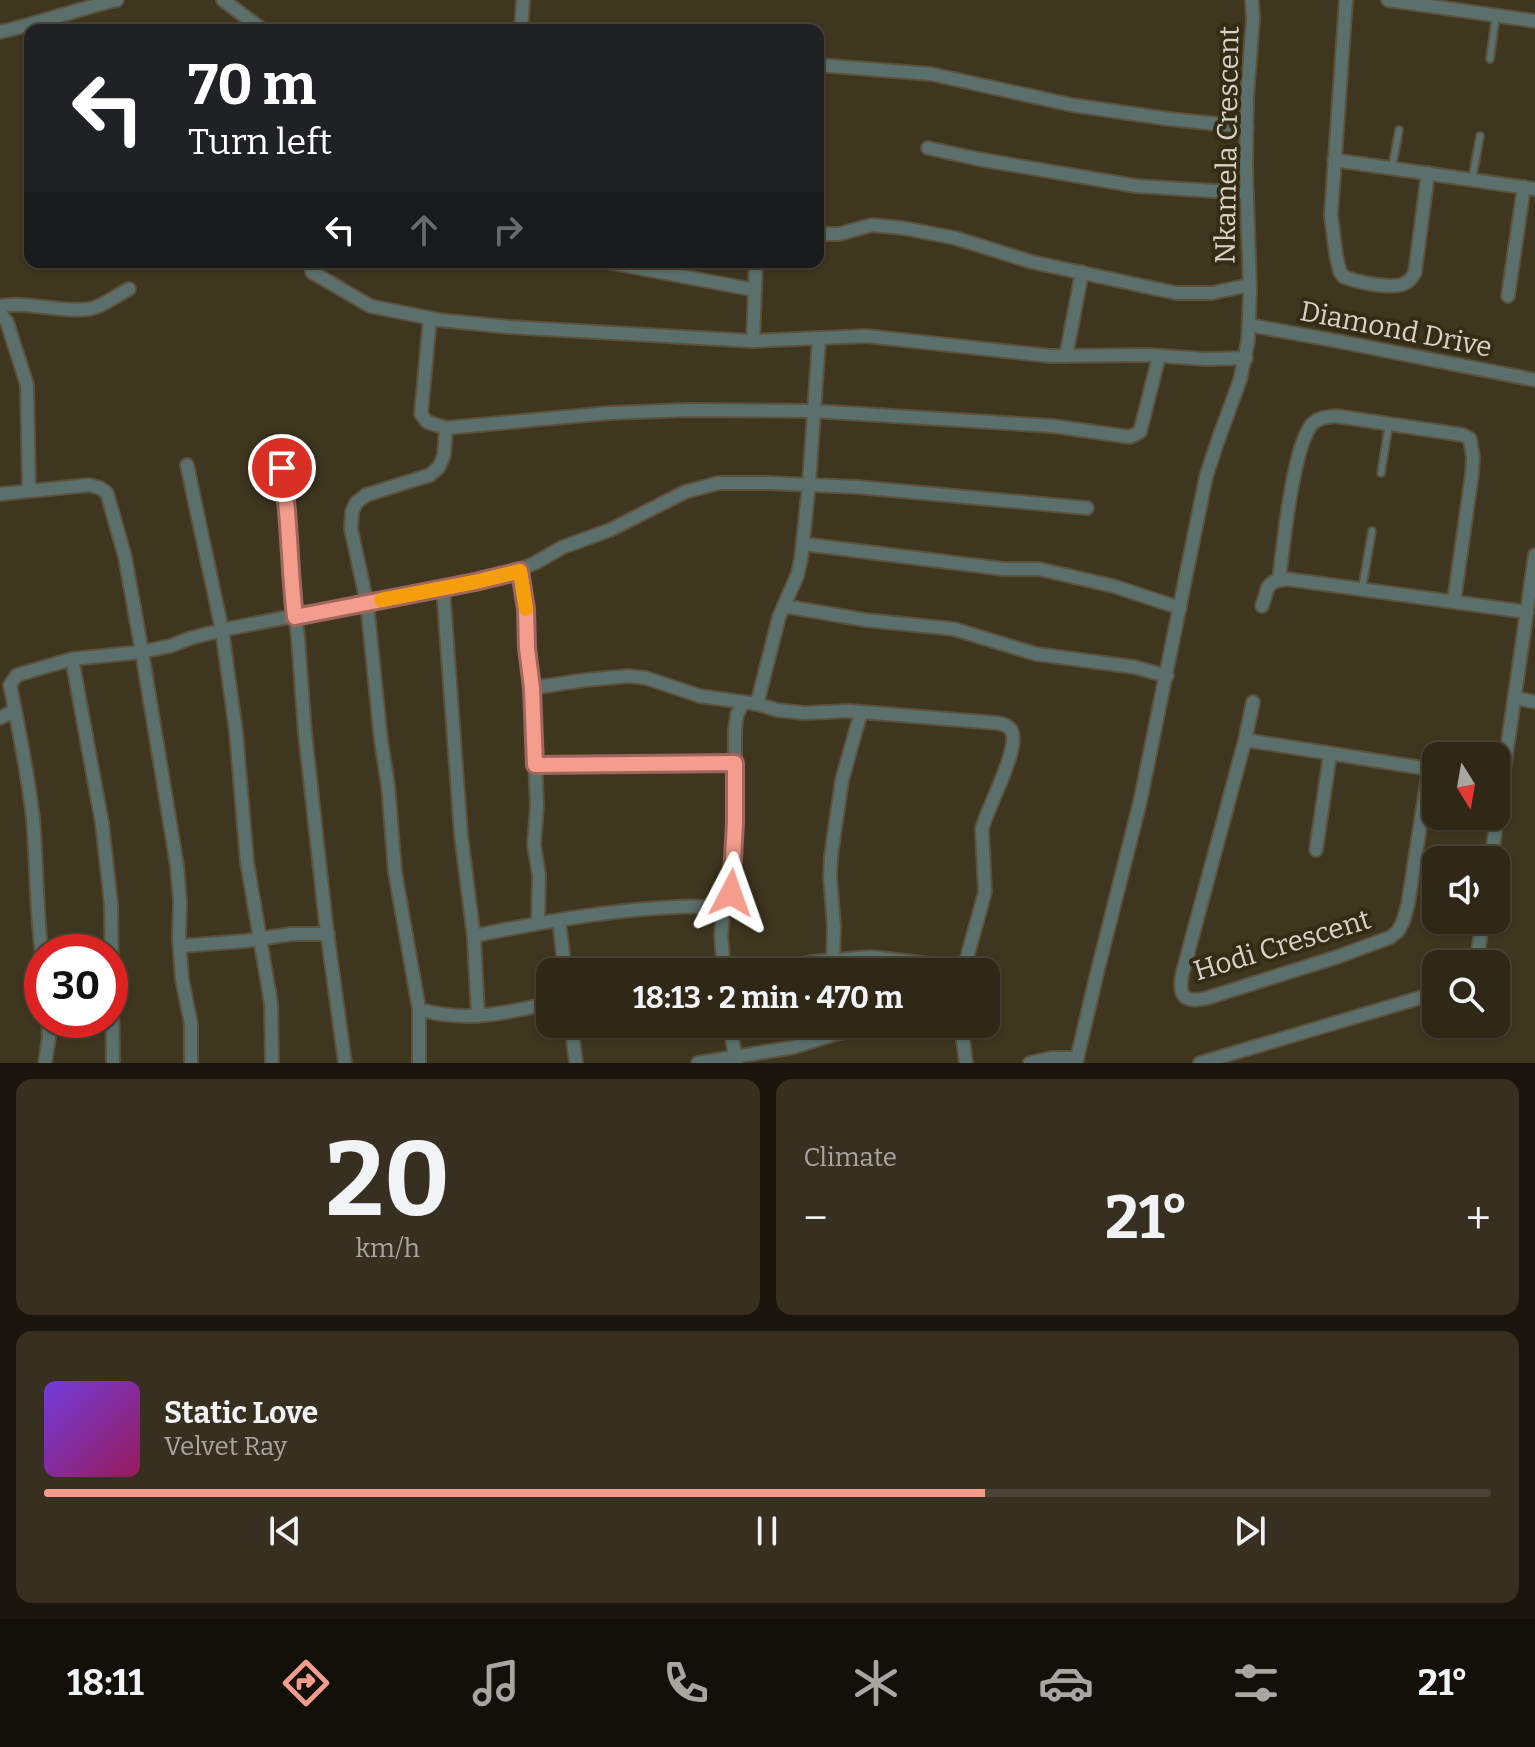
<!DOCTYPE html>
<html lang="en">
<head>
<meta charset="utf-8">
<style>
	:root { --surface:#2f2817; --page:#373020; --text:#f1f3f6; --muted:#a7a6a1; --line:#4a4436; --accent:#f49d8d }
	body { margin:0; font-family:Bitter,serif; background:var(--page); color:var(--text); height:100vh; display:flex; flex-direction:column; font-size:30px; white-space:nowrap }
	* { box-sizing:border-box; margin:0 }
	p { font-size:26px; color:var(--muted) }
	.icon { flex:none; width:44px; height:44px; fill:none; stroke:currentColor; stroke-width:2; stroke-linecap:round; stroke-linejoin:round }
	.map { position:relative; height:1063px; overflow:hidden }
	.panel { display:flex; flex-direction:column; gap:16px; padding:16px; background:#1a160d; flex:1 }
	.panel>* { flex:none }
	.top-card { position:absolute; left:24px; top:24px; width:800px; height:244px; border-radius:16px; box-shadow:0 2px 6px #0004,0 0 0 2px var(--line); background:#202124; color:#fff; overflow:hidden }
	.needle { width:52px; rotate:169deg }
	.buttons { position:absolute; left:1422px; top:742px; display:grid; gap:16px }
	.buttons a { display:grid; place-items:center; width:88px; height:88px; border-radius:16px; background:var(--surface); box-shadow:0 2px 6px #0004,0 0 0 2px var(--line); font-size:40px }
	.speed { position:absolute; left:24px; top:934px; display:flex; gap:16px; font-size:40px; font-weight:700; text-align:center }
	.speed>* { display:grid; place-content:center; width:104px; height:104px; border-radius:50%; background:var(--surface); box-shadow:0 2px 6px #0004,0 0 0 2px var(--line); line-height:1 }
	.speed .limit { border:12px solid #d22; background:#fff; color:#111 }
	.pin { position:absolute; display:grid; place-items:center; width:68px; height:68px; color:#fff; margin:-34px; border:4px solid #fff; border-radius:50%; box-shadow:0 2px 8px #0007 }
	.me { position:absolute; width:88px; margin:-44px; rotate:4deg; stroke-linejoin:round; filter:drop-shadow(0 0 6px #0008) }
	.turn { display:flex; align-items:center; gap:28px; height:168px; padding:0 32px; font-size:36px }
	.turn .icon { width:104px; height:104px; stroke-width:2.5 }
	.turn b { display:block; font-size:56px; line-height:68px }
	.lanes { display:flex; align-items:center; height:76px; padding:0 32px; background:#0003; justify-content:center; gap:40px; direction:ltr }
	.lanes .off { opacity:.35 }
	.big { font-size:60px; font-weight:700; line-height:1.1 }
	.panel .card { flex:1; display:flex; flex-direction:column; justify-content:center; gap:12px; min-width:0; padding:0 28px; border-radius:16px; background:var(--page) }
	.panel .dial { align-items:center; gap:0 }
	.dial b { font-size:104px; line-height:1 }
	.song { display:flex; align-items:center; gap:24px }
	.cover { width:96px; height:96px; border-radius:12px; background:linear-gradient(135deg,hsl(260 70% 55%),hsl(330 70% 35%)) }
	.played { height:8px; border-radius:4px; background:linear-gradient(90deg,var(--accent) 65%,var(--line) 65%) }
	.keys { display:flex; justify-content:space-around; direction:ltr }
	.heat { display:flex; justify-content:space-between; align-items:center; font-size:44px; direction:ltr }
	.panel .tiles { flex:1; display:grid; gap:16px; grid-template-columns:1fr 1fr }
	.card:last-child { grid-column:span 2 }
	.trip { position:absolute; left:536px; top:958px; width:464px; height:80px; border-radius:16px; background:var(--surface); box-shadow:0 2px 6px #0004,0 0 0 2px var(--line); font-weight:700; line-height:80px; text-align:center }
	.tab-bar { display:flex; height:128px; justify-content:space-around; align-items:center; background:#131009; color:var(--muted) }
	.tab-bar .icon { width:56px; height:56px }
	.tab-bar .selected { color:var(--accent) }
	.tab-bar b { font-size:36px; color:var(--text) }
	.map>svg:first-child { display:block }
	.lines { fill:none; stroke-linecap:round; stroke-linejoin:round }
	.service-casing { stroke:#5b523d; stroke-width:10 }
	.minor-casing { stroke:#5b523d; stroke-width:16 }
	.service { stroke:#5b706c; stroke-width:6 }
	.minor { stroke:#5b706c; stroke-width:12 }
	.route-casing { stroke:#9f665c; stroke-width:20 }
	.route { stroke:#f49d8d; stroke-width:14 }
	.slow { stroke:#f59e0b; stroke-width:14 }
	.labels { text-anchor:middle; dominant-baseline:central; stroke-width:8; stroke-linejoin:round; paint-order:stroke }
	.street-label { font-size:28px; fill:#d8d3c6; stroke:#342c15 }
</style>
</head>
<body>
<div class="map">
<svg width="1535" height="1063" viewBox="0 0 1535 1063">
	<rect width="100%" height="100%" fill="#3f361f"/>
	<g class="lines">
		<g class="service-casing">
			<g id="service">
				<path d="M1490,59l6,-44"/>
				<path d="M1392,168l7,-38"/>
				<path d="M1472,180l8,-44"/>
				<path d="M1381,473l8,-49"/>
				<path d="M1362,589l10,-58"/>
			</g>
		</g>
		<g class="minor-casing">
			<g id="minor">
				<path d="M223,0l40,30"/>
				<path d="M1346,0l-15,215 5,40 4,17 4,5c14,5 50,14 63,5 4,-2 6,-6 8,-10l13,-99"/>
				<path d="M1388,0l147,21"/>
				<path d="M521,30l2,-30"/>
				<path d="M0,32c40,-9 78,-23 117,-32"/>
				<path d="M818,65l113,9 141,31 97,14 78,8"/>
				<path d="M928,148l50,11 158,27 111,7"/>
				<path d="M1334,160l201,29"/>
				<path d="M818,234h21l33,-9 31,3 52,10 77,24 144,31h36l37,-8"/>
				<path d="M607,262l148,28"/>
				<path d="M312,272l58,34 69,14 70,7 244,14 113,-5 184,20 99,-1 56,4 41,-1"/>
				<path d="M1508,296l16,-109"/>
				<path d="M0,306c30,-5 59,7 89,3 13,-2 28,-14 40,-20"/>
				<path d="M0,313l7,9 20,63 2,106"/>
				<path d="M430,318l-9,96 6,8 19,6 163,-15 80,-3 124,1 240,15 77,11 10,-5 19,-76"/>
				<path d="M1249,325l88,16 198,39"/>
				<path d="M753,341l3,-79"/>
				<path d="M1066,356l16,-84"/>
				<path d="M187,465l35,165 14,102 11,130 24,141 1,60"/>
				<path d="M282,468l6,35 2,70 8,65 7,95 21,191 19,139"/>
				<path d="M0,494l89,-9 11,3 7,5 18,64 17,95 35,214 3,35 -1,38 3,40 9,45v39"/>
				<path d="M803,544l201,25h35l74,17 67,22"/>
				<path d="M520,571l6,38 1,39 5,40 5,118 -3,39 5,30 -1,47"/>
				<path d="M1279,580c4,-32 14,-137 34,-157 7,-6 15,-6 23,-7l127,19 7,4 3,18 -1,17 -18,127"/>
				<path d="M443,588l18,247 13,103 4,78"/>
				<path d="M784,606l81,14 89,9 82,25 98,13 33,9"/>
				<path d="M1262,606l6,-19 5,-5 14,-3 240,33"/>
				<path d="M72,659l30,164 9,81 2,159"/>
				<path d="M532,688l53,-8 43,-4 18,2 54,18 57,8 22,-87 18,-41 4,-17 8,-75 10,-145"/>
				<path d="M1515,698l20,4"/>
				<path d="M1253,702l-8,38 -63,235c-4,23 4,28 25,23l130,-41 54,-20 7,-6 5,-9 5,-18 21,-135"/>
				<path d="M757,704l20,6 27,3 45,-2 148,12c6,1 13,3 15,9 7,19 -25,76 -30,97l3,63 -22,80"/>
				<path d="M0,718l15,-8"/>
				<path d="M1245,740l191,30"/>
				<path d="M535,765l200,-2"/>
				<path d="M1316,850l14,-95"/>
				<path d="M1491,860l44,-305"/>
				<path d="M559,920l6,52"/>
				<path d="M474,936c66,-14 134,-26 202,-29 17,-1 33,0 50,0"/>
				<path d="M180,946l65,-5 47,-7h36"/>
				<path d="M42,955c-6,-45 -5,-90 -9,-136 -5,-45 -14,-89 -23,-134l7,-10 55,-16 70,-7 28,-6 21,-8 31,-8 287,-56 26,-11 28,-16 47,-17 75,-38 33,-9h50l89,4 230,21"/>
				<path d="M833,959l1,-32 -4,-51 1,-20 11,-76 19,-68"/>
				<path d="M1476,964l7,-44"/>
				<path d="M724,972l-3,-37 2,-21 10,-31 2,-60v-94l2,-14 6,-13"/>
				<path d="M764,972l48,-10 59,-5 93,11"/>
				<path d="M419,1009c43,14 88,4 131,-6"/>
				<path d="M571,1024l5,39"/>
				<path d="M730,1024l6,39"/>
				<path d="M961,1024l5,39"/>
				<path d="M45,1063l4,-26 -1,-17"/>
				<path d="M419,1063v-54l-24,-137 -7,-87 -7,-44 -14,-138 -16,-74 1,-17 4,-9 10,-8 64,-20 9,-8 5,-12 2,-27"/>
				<path d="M698,1063l96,-16 38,-12 52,-11"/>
				<path d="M1030,1063l21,-5h26"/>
				<path d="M1076,1063l21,-90 43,-171 66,-325 11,-34 23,-63 8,-39 2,-50 -4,-124 1,-70 6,-78 -1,-19"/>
				<path d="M1200,1063l236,-70"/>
			</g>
		</g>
		<use href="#service" class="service"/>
		<use href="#minor" class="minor"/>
	</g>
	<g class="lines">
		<g class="route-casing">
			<path id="route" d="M282,468c8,49 7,99 13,149l180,-35 45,-11 6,38 1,39 5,40 3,77 200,-2v60l-4,70"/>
		</g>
		<use href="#route" class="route"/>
		<path class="slow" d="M381,600l94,-18 45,-11 6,38"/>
	</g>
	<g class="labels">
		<g class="street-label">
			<text transform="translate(1227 145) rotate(-89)">Nkamela Crescent</text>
			<text transform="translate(1396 329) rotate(11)">Diamond Drive</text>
			<text transform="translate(1282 945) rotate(-17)">Hodi Crescent</text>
		</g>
	</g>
</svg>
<div class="buttons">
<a><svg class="needle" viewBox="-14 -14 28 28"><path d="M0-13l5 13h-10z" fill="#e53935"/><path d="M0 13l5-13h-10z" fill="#a7a6a1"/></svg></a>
<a><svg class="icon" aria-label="sound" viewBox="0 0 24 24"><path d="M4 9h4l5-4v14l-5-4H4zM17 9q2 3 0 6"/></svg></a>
<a><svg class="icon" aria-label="search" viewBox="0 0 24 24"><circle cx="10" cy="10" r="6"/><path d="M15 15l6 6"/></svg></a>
</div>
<div class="speed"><div class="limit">30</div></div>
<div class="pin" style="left:282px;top:468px;background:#d93025"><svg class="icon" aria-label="arrive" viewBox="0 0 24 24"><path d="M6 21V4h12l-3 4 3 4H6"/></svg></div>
<svg class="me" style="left:731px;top:893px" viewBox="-20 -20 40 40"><path d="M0-17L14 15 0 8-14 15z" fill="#f49d8d" stroke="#fff" stroke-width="4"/></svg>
<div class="trip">18:13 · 2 min · 470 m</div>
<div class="top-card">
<div class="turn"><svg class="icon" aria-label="left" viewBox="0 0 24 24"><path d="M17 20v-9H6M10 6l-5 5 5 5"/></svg><div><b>70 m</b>Turn left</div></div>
<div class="lanes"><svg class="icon" aria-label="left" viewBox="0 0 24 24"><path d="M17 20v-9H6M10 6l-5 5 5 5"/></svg><svg class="icon off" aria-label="ahead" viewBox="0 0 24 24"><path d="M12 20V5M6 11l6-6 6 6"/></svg><svg class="icon off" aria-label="right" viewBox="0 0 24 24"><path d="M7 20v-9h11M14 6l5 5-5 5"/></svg></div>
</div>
</div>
<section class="panel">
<div class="tiles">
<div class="card dial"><b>20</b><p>km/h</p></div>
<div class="card"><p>Climate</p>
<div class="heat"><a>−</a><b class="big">21°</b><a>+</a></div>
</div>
<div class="card">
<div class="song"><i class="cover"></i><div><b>Static Love</b><p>Velvet Ray</p></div></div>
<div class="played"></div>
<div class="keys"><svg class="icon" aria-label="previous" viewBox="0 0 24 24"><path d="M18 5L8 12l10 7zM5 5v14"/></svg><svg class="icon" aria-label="pause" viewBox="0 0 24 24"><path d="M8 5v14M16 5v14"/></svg><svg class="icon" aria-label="next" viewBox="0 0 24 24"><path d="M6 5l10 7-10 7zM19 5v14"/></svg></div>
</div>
</div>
</section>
<nav class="tab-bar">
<b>18:11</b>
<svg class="icon selected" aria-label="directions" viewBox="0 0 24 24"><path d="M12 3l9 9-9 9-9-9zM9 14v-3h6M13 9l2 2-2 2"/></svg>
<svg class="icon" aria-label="music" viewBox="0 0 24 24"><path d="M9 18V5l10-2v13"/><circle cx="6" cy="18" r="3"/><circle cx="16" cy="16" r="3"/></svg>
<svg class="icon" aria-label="phone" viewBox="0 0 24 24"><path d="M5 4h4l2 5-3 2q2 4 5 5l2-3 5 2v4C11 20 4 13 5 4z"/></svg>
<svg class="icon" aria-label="climate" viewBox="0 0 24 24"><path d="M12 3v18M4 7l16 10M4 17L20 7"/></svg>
<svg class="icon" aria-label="car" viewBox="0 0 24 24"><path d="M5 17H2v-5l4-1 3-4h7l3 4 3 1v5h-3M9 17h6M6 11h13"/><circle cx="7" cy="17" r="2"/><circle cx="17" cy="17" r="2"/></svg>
<svg class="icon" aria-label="filters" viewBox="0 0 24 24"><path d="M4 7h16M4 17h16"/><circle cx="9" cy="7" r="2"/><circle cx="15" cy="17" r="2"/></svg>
<b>21°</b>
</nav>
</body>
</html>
